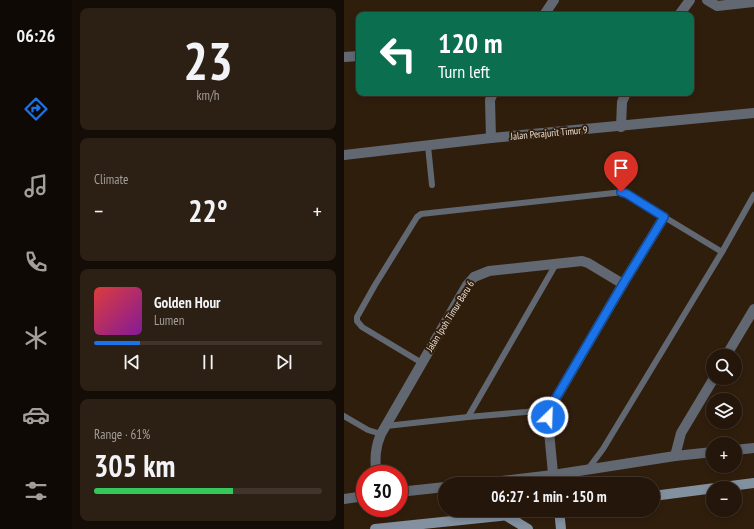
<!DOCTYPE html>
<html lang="en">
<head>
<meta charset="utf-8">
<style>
	:root { --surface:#24160a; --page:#2c1f13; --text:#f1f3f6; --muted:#a39f9c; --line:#41352b; --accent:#1a73e8 }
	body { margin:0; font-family:"PT Sans Narrow",sans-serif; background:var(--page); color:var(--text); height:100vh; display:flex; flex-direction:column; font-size:15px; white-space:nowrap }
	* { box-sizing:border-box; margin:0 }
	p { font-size:13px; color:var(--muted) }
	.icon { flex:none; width:22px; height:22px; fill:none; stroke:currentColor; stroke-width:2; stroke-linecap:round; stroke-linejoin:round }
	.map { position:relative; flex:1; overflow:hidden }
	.details { display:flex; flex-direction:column; gap:8px; padding:8px; background:#140c06; width:272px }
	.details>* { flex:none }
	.hud { position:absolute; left:12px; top:12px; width:338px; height:84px; border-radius:8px; box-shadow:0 2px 6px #0003,0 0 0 1px var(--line); background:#0b6e4f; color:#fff; overflow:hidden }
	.controls { position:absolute; left:362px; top:349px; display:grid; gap:8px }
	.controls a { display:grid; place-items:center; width:36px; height:36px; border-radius:50%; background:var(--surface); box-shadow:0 2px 6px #0003,0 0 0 1px var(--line); font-size:20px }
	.speed { position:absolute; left:12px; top:465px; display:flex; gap:8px; font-size:20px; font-weight:700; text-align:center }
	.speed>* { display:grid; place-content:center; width:52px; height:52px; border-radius:50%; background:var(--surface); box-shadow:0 2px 6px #0003,0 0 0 1px var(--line); line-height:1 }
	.speed .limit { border:6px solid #d22; background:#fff; color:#111 }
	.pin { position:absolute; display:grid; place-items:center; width:34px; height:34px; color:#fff; margin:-41px -17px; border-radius:50% 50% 50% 0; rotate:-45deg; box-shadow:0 0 4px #0007 }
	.pin .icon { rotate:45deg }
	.me { position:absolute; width:44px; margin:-22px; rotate:24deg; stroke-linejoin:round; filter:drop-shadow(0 0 3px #0008) }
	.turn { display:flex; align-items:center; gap:14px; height:84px; padding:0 16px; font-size:18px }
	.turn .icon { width:52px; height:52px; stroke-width:2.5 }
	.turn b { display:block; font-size:28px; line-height:34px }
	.big { font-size:30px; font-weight:700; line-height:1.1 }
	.details .widget { flex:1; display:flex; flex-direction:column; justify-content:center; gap:6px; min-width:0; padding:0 14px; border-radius:8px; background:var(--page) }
	.details .dial { align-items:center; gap:0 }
	.dial b { font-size:52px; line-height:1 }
	.song { display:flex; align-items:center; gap:12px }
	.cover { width:48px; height:48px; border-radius:6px; background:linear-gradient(135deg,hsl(0 70% 55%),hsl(290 70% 35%)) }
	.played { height:4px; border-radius:2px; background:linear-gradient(90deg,var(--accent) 20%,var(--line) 20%) }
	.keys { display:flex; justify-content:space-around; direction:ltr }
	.heat { display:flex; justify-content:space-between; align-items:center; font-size:22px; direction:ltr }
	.charge { height:6px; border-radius:3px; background:linear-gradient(90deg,#34c759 61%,var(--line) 0) }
	.trip { position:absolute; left:94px; top:477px; width:222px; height:40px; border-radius:20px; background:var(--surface); box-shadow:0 2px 6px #0003,0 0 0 1px var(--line); font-weight:700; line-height:40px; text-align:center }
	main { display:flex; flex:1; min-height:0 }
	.dock { display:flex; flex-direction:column; width:72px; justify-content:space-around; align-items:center; background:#0e0904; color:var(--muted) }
	.dock .icon { width:28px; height:28px }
	.dock .selected { color:var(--accent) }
	.dock b { font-size:18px; color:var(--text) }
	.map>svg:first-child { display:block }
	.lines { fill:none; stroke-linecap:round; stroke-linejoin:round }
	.lane { stroke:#616872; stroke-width:6 }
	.street { stroke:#616872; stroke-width:10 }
	.secondary { stroke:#83909f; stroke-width:10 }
	.route-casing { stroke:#114b97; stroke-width:10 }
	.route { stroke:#1a73e8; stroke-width:7 }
	.labels { text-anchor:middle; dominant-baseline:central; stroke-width:4; stroke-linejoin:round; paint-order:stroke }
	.street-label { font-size:10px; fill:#eee2d7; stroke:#301e0d }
</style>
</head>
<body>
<main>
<nav class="dock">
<b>06:26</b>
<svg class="icon selected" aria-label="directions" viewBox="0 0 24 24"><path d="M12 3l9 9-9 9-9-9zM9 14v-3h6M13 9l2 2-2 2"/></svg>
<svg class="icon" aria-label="music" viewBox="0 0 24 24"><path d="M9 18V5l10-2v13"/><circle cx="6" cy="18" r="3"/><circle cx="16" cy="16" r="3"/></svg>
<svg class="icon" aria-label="phone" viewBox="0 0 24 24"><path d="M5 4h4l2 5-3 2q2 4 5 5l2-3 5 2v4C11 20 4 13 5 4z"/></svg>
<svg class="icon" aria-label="climate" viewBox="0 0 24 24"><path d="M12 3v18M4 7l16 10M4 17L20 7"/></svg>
<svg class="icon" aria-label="car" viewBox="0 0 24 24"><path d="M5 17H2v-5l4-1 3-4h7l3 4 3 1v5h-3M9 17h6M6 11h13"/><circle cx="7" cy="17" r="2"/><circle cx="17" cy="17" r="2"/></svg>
<svg class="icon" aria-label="filters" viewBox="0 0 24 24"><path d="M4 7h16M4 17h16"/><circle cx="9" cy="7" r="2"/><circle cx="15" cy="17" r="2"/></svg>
</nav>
<section class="details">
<div class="widget dial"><b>23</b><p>km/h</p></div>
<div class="widget"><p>Climate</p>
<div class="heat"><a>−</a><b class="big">22°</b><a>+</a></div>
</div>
<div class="widget">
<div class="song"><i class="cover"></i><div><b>Golden Hour</b><p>Lumen</p></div></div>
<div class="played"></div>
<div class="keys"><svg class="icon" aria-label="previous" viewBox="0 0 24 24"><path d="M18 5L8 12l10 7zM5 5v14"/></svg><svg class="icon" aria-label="pause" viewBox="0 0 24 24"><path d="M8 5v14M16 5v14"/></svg><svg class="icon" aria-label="next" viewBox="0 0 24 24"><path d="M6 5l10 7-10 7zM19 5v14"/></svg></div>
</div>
<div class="widget"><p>Range · 61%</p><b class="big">305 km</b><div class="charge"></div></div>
</section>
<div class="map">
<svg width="410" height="529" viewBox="0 0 410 529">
	<rect width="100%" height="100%" fill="#301e0d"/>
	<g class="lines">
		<g class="lane">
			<path d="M84,146l4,39"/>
			<path d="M78,363l-60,-36 -5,-6v-4l18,-32 42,-68 4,-3 202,-22 99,60"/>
			<path d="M0,416l24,14 13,4"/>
			<path d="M124,417l88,-153"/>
			<path d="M42,426l82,-9 81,-7"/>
			<path d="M244,469l15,-20 119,-197 32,-57"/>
		</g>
		<g class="street">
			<path d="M363,0l10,6 37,-4"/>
			<path d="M200,15l10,-15"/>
			<path d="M335,15l11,-15"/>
			<path d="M0,57l15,-1"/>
			<path d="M277,127l1,-25 4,-9"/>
			<path d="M147,138l-1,-38 3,-7"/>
			<path d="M0,155l147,-17 263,-25"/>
			<path d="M382,356l28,-47"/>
			<path d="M391,450l19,-2"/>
			<path d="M369,452l-38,4 6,-23 33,-55"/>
			<path d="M32,474c-1,-15 -1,-27 5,-40l86,-149 7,-8 15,-6 93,-10 6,2 35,21"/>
			<path d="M131,484l78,-9 122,-19"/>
			<path d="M210,484l-6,-63 1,-11 74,-126 41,-67"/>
			<path d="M55,492l46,-5"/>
			<path d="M0,499l21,-3"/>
		</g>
		<g class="secondary">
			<path d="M309,496l101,-13"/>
			<path d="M215,510l2,19"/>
			<path d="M161,515l23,14"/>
			<path d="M31,529l125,-13 43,-6"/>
		</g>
	</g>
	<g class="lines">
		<g class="route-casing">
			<path id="route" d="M204,417l2,-9 73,-124 41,-67 -37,-23 -6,-2"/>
		</g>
		<use href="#route" class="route"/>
	</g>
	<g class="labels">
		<g class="street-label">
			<text transform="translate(205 133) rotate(-5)">Jalan Perajurit Timur 9</text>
			<text transform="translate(106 316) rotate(-58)">Jalan Ipoh Timur Baru 6</text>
		</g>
	</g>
</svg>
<div class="controls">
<a><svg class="icon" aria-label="search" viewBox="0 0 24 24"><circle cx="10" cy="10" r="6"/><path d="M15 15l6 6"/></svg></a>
<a><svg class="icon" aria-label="layers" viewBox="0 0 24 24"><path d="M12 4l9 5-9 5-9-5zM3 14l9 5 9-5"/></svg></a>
<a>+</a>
<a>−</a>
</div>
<div class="speed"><div class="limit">30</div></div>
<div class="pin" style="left:277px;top:192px;background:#d93025"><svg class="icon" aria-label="arrive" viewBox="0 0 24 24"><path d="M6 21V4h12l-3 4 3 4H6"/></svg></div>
<svg class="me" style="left:204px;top:417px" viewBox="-20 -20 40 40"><circle r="17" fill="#1a73e8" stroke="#fff" stroke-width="3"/><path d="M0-11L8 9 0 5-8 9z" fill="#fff"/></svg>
<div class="trip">06:27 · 1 min · 150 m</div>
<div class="hud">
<div class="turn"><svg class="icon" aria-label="left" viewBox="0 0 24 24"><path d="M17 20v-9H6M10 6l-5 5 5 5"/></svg><div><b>120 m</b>Turn left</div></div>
</div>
</div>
</main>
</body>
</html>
